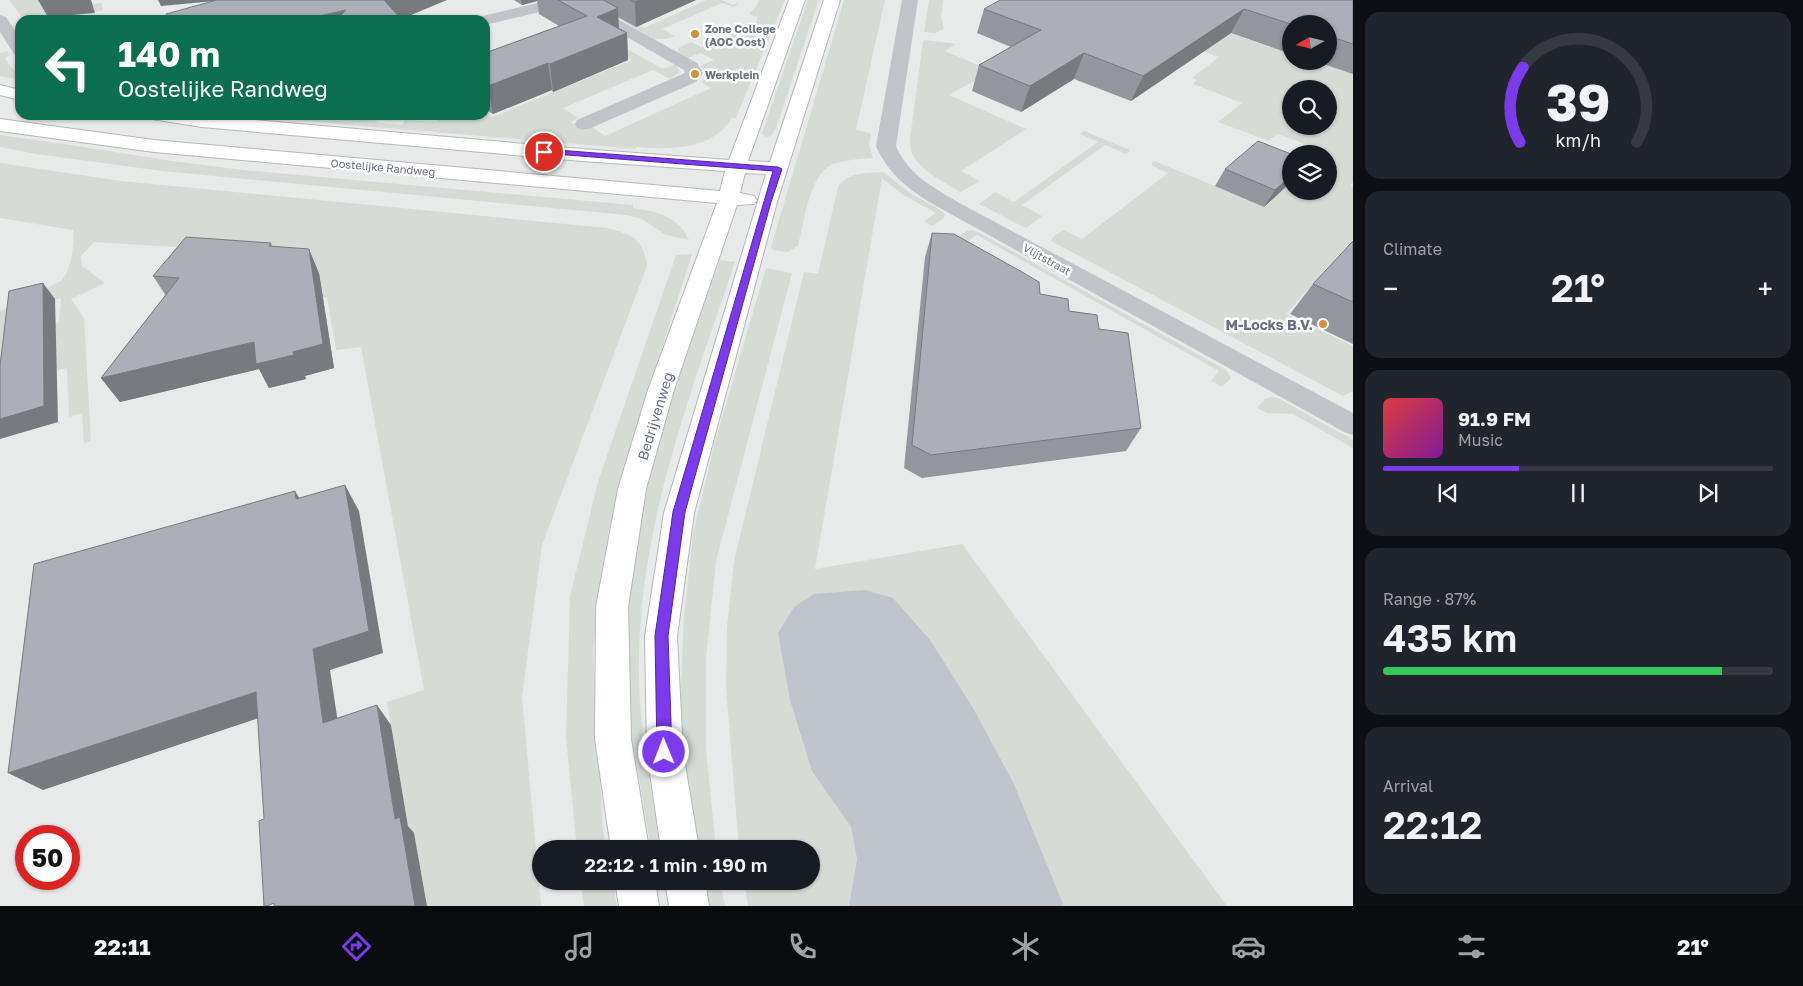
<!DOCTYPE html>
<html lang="en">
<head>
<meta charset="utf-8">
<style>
	:root { --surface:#171b24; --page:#20242c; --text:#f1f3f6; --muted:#9ea1a6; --line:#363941; --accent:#7c3aed }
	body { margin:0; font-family:"Golos Text",sans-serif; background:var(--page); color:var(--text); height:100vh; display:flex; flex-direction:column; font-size:19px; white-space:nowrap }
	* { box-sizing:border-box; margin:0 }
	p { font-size:16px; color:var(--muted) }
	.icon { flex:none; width:28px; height:28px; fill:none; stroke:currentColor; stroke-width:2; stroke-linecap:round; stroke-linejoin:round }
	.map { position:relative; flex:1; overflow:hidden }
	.sheet { display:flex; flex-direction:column; gap:12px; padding:12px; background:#0d0f14; width:450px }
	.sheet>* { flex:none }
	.banner { position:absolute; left:15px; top:15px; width:475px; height:105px; border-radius:15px; box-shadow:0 1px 4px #0004; background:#0b6e4f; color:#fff; overflow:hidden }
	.needle { width:32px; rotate:262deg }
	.tools { position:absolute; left:1282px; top:15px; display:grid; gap:10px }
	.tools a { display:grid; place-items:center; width:55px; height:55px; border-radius:50%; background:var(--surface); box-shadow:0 1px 4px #0004; font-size:25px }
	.speed { position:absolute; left:15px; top:825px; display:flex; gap:10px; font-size:25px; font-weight:700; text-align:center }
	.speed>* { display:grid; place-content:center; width:65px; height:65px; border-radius:50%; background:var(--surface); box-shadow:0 1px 4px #0004; line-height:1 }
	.speed .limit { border:8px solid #d22; background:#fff; color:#111 }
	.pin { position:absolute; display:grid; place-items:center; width:42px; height:42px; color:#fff; margin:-21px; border:2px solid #fff; border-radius:50%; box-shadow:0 1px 5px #0007 }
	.me { position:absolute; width:55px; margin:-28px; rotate:359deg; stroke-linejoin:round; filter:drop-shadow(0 0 4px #0008) }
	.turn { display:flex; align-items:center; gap:18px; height:105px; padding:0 20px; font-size:22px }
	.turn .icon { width:65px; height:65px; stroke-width:2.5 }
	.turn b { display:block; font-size:35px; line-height:42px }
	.big { font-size:38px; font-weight:600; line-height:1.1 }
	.sheet .widget { flex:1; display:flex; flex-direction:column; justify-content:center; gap:8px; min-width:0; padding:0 18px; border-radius:15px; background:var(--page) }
	.sheet .dial { align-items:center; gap:0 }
	.dial svg { height:130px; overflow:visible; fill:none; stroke:var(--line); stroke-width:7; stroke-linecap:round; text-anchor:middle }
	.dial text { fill:var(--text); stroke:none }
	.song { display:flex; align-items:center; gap:15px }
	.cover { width:60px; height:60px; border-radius:8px; background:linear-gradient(135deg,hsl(0 70% 55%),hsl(290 70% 35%)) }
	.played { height:5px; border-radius:2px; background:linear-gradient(90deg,var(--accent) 35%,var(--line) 35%) }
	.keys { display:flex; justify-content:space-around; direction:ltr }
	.heat { display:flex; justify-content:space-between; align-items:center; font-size:28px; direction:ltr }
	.charge { height:8px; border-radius:4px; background:linear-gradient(90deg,#34c759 87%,var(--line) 0) }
	.trip { position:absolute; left:532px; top:840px; width:288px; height:50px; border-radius:25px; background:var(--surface); box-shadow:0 1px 4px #0004; font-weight:600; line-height:50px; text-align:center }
	.menu { display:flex; height:80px; justify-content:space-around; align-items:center; background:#090b0e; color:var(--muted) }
	.menu .icon { width:35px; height:35px }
	.menu .selected { color:var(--accent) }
	.menu b { font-size:22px; color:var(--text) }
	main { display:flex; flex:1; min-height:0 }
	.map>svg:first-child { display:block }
	.built { fill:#e8e9e9; fill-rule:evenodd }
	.green { fill:#d6dcd5; fill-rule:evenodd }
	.water { fill:#c0c4cc }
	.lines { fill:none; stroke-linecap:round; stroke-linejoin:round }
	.major-casing { stroke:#b6b7bd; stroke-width:2 }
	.minor { fill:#c2c4c9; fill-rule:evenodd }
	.major { fill:#fff; fill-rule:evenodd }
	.wall { fill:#94969d }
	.shaded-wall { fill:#787a80 }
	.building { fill:#acafb7; stroke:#787a80 }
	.route { fill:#7c3aed; stroke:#51269a }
	.poi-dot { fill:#d2903b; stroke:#fff; stroke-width:2 }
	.labels { text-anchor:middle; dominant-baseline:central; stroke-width:5; stroke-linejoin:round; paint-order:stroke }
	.far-poi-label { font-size:11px; font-weight:bold; fill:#6a7083; stroke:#fff; text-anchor:start }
	.far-street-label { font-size:11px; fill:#6a7083; stroke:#fff }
	.poi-label { font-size:14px; font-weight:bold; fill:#6a7083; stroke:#fff; text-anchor:end }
	.street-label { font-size:14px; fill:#6a7083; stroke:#fff }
</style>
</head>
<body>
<main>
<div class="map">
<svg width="1353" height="906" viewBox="0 0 1353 906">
	<rect width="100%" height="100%" fill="#f7f8f6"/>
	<path class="built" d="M0,0h1353v906h-1353zM20,20h465v95h-465zM1291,24h38v37h-38zM1291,89h38v37h-38zM1291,154h38v37h-38zM26,836h43v43h-43zM541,849h270v32h-270z"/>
	<g class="green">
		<path d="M9,0h70l13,4 9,-1 2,7 -51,10h-28z"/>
		<path d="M586,0h23l35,28 62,-28h16l11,5 6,-2 -5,4 -12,-4 -60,26 13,7 -9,3h-12z"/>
		<path d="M759,0h26l-49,118h-4c-19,32 -63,32 -95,29l-2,2 -402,-34h34l36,3 2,-3 26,5 4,-3 27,2 5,-4 18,1 -6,1 -3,5 26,3 3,-5 31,2 6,-7h43v-3l7,5 140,-57 -34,-20 8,-3 57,32 13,-5 4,8 -10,7 -17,-9 -90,38 15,10 -7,4 14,9 7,-4 13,9 106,-48 -10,-6 8,-4 1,-5 -10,-7 14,-6 -13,-7 -13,5 -9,-5 -1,-5 13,-6 12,6 53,-25 2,-6 -9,-3 6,-6z"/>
		<path d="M808,0h11l-43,128 -4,7 -6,2 -4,-4z"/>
		<path d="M844,0h41l-29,130 15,3 -2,13 4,12c-14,1 -29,2 -42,7 -22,11 -27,58 -33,81l-11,6 -14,-2 -2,-3z"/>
		<path d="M929,0h14l-2,18 3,11 -9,4 -11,-1z"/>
		<path d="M998,0h134l159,54v7h23l39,13v108l-3,4 3,1v52l-67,75 67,32v45l-10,5 -292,-155 2,-4 10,-7 19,9 86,-66 -17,-8 3,-4 61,25 76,-8v13h38v-37h-7l2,-3 -46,-17 -9,7 -51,-19 24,-19 -49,-19 4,-4 -5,-2 27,-21 -96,-33 -125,-7zM1291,89h38v37h-38z"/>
		<path d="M926,40l30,4 -11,7 47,20 -43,24 77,34 -65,42 19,10 -20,11c-16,-10 -42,-22 -49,-41 -1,-3 -1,-8 -1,-12l13,-98z"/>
		<path d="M7,51l3,4 -5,3 6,9 9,8v5l-20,-4v-23z"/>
		<path d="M1084,131l46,19 -4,4 -21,-9 -83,60 20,11 -16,12 -47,-24 16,-12 19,10 84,-60 -18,-8z"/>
		<path d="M0,135l71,10 101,16 71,9 390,35v3c22,3 47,9 56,32l-23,-5 -24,-16 -16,-4 -464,-44 -126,-17 -36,-7z"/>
		<path d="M0,163l121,18 486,47c26,7 36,10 40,38l-105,279 -20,152 19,209h-114l-6,-34 -11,-37 -23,-133 37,-12 -63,-343 -25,3 -9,-53 -4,1 -97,-48 -132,-8 -13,14 1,10 23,17 -34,16 13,19 7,123 -7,2 -2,-30 -13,4 -2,-49 -13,3 -9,-45 14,-4 2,-24 -39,9 -22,68v-64l61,-30c11,-12 13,-36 12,-51l-73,-12z"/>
		<path d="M883,172l27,21 32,18 3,4 -1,3 -12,8 -8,-5 12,-8 -34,-19 -20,-16 -67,391 147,-25 265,362h-163l-50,-122 -181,16 18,27 6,32 -8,47h-101l-4,-25h67v-32h-72l-13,-162 1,-59 7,-67 70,-289 14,2 20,-87c9,-15 29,-14 45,-15z"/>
		<path d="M972,230l6,2 248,138 5,8 -9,9 -11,-6 8,-10 -242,-136 -11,7 -9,-5 10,-6z"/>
		<path d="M692,254l-55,173 -29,106 -15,118 10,179 3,19h-29l-11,-112 4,-141 28,-114 78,-227z"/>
		<path d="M720,260l15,2c-46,137 -99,270 -96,418 1,56 13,113 22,169h-10l-22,-128 -3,-106 12,-109 27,-93z"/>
		<path d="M766,268l26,5 -76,288 -10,98v90l10,100h-23l-13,-142 4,-90 9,-83 22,-93z"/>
		<path d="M1271,397l9,2 73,41v8l-60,-34 -26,-1 -10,-5 8,-9z"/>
		<path d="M581,881h31l5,25h-33z"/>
		<path d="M699,881h21l5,25h-22z"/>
	</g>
	<path class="water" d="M865,590l28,8 37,42 43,68 41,76 50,122h-215l8,-47 -6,-32 -39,-56 -22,-71 -12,-67 16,-26 20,-13z"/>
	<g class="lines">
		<g class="major-casing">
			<g id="major">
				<path d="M789,0h16l-57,161 22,1 54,-162h16l-63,202 -83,311 -17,123 6,116 16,97h-38l-14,-97 -2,-116 19,-123 102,-339 -21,-1 -5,20 14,3 3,4 -3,4 -17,1 -63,185 -28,99 -18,118 3,132 18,110h-38l-16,-110 1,-132 22,-118 30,-99 69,-187 -563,-51 -154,-21v-12l154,21 566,51 5,-20 -143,-10 -380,-34 -44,-7 -6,-1 -3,-4h50l383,34 147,11z"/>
				<path d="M0,85l20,5v10l-20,-5z"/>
				<path d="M615,881h40l4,25h-40z"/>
				<path d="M665,881h40l4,25h-40z"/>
			</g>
		</g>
		<g class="minor">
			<path d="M550,0h22l20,5 105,58 6,10 -7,9 -105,46 -7,2 -7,-2 -2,-4 2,-4 108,-47 -1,-3 -102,-59 -21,-4 -76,18v-5h-8l2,-3z"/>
			<path d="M902,0h16l-22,146c13,30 40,43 67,59l390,208v22l-9,-3 -395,-219c-31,-17 -58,-33 -73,-67z"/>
			<path d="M0,15l6,2 14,21v17l-6,-1 -14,-22z"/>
		</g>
		<use href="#major" class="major"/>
	</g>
	<g class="wall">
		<path d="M514,0h182l-60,27 -18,-10 1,11 8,5 1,27 -75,32 -1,-2 -59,24 -8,-5v-56l74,-27 -20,-12 -2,-13 -15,4z"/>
		<path d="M1353,0v74l-39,-13h15v-37h-38v30l-60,-21 -100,68 -57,-22 -53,33 -49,-21 7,-26 32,-18 -34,-14 7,-24z"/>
		<path d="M1291,154v28l-27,25 -49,-21 10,-17z"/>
		<path d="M932,233l167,96 42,99 -15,23 -204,27 -18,-10 21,-211z"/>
		<path d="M1353,241v103l-63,-30 23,-30z"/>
		<path d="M271,243l1,3 47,27 15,95 -29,8 1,3 -37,9 -10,-19 -139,33 -19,-24 65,-82 -13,-20z"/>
	</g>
	<g class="shaded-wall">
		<path d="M38,0h53l4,13 -47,4z"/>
		<path d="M158,0h68l-65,6z"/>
		<path d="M384,0h63l-48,20z"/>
		<path d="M521,0h16v1l-15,4z"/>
		<path d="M639,0h57l-60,27 -1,-25z"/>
		<path d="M618,8l1,27 -22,-18z"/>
		<path d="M1244,9l-13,24 -100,68 12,-25z"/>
		<path d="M346,10l3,10h-48z"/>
		<path d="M627,33l1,27 -75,32 -3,-28z"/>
		<path d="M1084,53l-10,26 -53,33 9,-26z"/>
		<path d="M548,63l4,27 -59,24 -5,-28z"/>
		<path d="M1291,176v6l-27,25 11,-17z"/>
		<path d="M309,249l10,24 15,95 -29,8 1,3 -37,9 -10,-19 -139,33 -19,-24 153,-36 39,10z"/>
		<path d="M43,283l12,16 3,123 -58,17v-20z"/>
		<path d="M345,485l14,26 24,142 -53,17 11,73 -18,-20 -10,-74z"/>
		<path d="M295,491l16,26 -15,-18z"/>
		<path d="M256,692l21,20 -234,78 -35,-17z"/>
		<path d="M377,705l14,20 17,101 6,7 13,73h-12l-20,-87z"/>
	</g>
	<g class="building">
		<path d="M217,0h167l18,20h-66l10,-10 -45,10h-136l3,-1 -2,-5z"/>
		<path d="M558,0h45l15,8 -21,9 30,16 -77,31 -2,-1 -60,23 -3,-1v-32l102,-37z"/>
		<path d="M631,0h8l-4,2z"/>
		<path d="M1000,0h353v44l-24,-8v-12h-38l-47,-15 -101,67 -59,-23 -54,33 -51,-21 62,-35 -57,-21z"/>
		<path d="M1258,141l33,13v22l-16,14 -50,-21z"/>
		<path d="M932,233l22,1 68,38 17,10 1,12 28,5 1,12 28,4 2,14 29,4 13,95 -210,27 -19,-10z"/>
		<path d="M186,237l85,6 -2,3 40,3 14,95 -30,8 1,3 -38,9 -2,-22 -153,36 78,-100 -26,-2z"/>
		<path d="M1353,241v61l-40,-18z"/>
		<path d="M43,283l1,123 -44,13v-53l9,-75z"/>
		<path d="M345,485l24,146 -56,18 10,74 54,-18 18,114 5,-2 15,89h-141v-3l-7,3h-3l-5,-85 5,-2 -8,-127 -248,81 26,-209 261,-73 1,8z"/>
	</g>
	<path class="route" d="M544,149l234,18 4,2 -11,33 -86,310 -17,124 4,116 -2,5 -6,3 -5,-3 -2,-5 -2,-116 18,-124 100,-341 -232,-18v-3z"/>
	<g class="poi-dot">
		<circle cx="695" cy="34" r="5"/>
		<circle cx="695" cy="74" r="5"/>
		<circle cx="1323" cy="324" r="5"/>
	</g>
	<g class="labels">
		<g class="far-poi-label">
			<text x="705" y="28">Zone College<tspan x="705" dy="13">(AOC Oost)</tspan></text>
			<text x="705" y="74">Werkplein</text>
		</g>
		<g class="far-street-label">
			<text transform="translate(383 167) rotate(5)">Oostelijke Randweg</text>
			<text transform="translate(1047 259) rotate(29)">Vlijtstraat</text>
		</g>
		<g class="poi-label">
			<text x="1313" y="324">M-Locks B.V.</text>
		</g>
		<g class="street-label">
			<text transform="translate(655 416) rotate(-73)">Bedrijvenweg</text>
		</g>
	</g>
</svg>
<div class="tools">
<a><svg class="needle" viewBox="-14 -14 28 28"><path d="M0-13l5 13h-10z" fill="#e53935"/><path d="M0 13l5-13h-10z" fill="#9ea1a6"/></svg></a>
<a><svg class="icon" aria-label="search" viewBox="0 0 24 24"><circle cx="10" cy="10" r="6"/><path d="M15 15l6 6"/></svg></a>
<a><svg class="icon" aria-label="layers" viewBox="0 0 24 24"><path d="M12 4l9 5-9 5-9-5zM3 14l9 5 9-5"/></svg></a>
</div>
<div class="speed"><div class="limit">50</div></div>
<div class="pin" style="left:544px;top:152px;background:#d93025"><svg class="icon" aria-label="arrive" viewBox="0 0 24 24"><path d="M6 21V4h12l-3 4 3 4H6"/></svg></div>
<svg class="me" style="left:664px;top:752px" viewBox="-20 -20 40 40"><circle r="17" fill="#7c3aed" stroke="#fff" stroke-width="3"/><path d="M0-11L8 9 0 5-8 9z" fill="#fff"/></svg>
<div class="trip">22:12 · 1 min · 190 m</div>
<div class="banner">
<div class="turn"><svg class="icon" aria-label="left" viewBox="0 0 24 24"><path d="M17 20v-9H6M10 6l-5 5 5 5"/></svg><div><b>140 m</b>Oostelijke Randweg</div></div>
</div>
</div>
<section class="sheet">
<div class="widget dial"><svg viewBox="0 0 100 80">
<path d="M14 69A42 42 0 1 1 86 69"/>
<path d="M14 69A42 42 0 0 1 16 23" stroke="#7c3aed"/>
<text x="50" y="56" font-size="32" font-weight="700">39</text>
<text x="50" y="72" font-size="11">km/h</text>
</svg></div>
<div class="widget"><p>Climate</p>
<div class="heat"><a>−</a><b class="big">21°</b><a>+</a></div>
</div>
<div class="widget">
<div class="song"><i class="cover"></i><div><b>91.9 FM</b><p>Music</p></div></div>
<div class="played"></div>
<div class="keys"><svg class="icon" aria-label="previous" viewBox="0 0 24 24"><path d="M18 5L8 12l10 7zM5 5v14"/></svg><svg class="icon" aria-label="pause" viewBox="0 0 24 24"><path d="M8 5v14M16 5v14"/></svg><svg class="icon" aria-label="next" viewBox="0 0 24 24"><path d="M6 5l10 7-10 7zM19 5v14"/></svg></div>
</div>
<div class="widget"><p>Range · 87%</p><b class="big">435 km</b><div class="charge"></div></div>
<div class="widget"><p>Arrival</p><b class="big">22:12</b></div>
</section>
</main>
<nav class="menu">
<b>22:11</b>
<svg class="icon selected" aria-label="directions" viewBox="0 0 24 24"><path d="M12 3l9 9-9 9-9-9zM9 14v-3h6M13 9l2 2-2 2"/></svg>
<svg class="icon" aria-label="music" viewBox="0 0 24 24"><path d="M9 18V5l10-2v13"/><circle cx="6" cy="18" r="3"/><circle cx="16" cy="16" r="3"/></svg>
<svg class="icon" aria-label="phone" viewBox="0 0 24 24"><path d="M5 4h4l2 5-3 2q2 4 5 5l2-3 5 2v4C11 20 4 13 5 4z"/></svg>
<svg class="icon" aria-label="climate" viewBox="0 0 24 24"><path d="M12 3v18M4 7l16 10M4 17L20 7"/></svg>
<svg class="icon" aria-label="car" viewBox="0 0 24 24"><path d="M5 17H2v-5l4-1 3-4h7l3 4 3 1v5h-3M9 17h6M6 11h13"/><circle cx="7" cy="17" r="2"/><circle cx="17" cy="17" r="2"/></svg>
<svg class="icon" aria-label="filters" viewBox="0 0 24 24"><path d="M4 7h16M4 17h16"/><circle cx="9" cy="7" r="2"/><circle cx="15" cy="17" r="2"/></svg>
<b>21°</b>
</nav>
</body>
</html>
